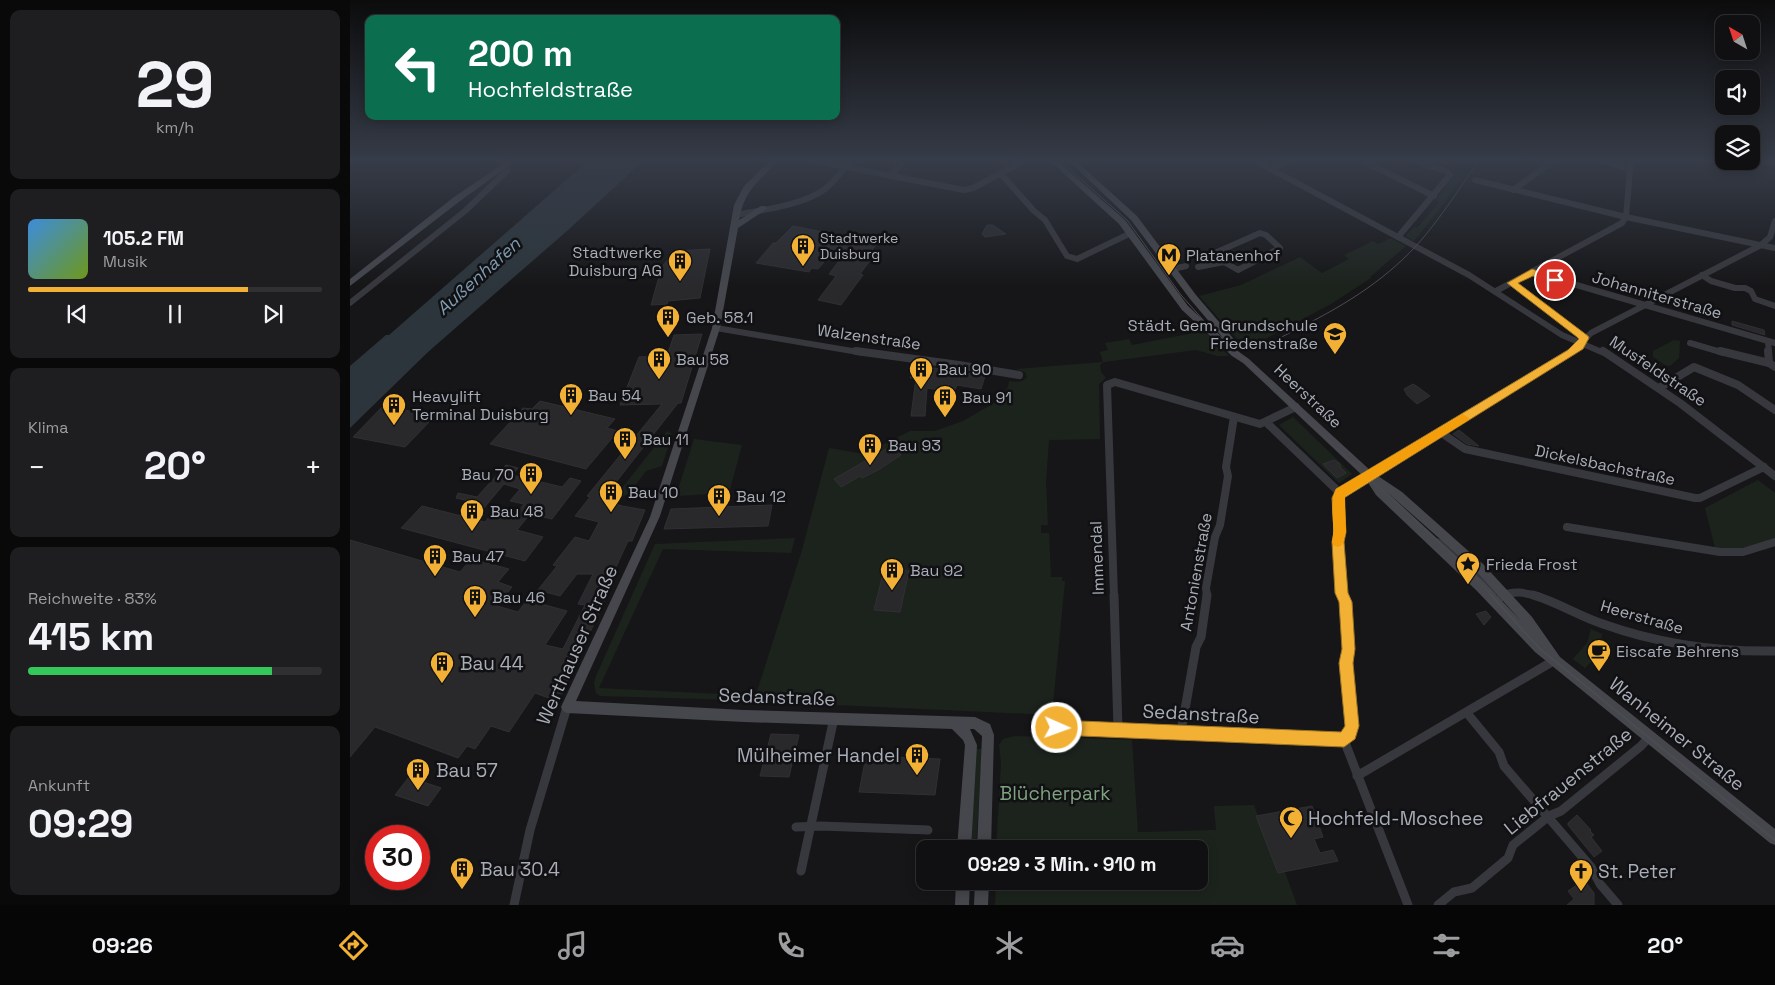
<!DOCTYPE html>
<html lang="de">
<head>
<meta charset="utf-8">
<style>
	:root { --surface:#101012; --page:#1e1e20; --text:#f1f3f6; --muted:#9c9d9f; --line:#303032; --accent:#f2b134 }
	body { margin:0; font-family:"Space Grotesk",sans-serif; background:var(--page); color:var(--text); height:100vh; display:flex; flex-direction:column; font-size:19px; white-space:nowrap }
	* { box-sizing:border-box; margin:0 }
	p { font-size:16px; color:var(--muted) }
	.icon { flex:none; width:28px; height:28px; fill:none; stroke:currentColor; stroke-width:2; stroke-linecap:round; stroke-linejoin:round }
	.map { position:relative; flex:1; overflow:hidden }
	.side { display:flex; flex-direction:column; gap:10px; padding:10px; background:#09090a; width:350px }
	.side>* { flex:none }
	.guide { position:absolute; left:15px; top:15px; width:475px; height:105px; border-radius:10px; box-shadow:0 2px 12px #0003,0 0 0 1px var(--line); background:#0b6e4f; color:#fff; overflow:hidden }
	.needle { width:32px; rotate:321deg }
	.buttons { position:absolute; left:1365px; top:15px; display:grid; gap:10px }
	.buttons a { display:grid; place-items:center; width:45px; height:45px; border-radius:10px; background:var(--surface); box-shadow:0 2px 12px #0003,0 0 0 1px var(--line); font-size:25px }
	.speed { position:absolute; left:15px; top:825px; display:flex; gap:10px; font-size:25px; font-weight:700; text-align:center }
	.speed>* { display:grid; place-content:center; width:65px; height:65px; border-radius:50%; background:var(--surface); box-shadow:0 2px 12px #0003,0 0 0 1px var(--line); line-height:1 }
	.speed .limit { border:8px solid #d22; background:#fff; color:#111 }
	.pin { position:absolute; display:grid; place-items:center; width:42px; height:42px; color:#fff; margin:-21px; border:2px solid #fff; border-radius:50%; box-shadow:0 1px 5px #0007 }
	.me { position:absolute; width:55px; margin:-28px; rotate:92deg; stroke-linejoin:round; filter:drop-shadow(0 0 4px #0008) }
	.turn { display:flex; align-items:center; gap:18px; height:105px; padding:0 20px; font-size:22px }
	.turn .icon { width:65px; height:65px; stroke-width:2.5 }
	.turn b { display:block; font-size:35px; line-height:42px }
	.big { font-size:38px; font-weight:800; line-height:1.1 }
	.side .card { flex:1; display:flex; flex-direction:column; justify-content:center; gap:8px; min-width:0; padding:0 18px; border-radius:10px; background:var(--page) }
	.side .dial { align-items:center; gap:0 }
	.dial b { font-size:65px; line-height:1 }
	.song { display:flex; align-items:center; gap:15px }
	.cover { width:60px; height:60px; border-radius:8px; background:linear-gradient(135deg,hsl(210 70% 55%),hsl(80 70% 35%)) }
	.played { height:5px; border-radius:2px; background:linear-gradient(90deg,var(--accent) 75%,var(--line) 75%) }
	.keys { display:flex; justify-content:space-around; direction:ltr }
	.heat { display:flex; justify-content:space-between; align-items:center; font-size:28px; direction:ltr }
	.charge { height:8px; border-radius:4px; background:linear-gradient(90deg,#34c759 83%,var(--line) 0) }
	.trip { position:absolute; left:566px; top:840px; width:292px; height:50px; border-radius:10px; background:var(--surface); box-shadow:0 2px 12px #0003,0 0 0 1px var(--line); font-weight:800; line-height:50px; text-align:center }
	.tabs { display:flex; height:80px; justify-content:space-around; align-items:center; background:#060607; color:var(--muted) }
	.tabs .icon { width:35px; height:35px }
	.tabs .active { color:var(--accent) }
	.tabs b { font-size:22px; color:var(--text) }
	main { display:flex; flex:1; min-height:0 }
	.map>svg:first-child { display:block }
	.green { fill:#1c231d }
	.water { fill:#2c353c }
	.building { fill:#29292c; stroke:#303034 }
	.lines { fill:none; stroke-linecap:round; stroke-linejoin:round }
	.street-far2 { stroke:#37383d; stroke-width:6 }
	.street-far1 { stroke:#37383d; stroke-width:8 }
	.street { stroke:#37383d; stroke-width:9 }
	.secondary { fill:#45474d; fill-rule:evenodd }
	.tram-far1 { stroke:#4a4c52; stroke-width:1 }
	.tram { stroke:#4a4c52; stroke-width:2 }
	.route { fill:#f2b134; stroke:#9d7322 }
	.slow { fill:#f59e0b }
	.labels { text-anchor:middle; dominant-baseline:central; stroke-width:5; stroke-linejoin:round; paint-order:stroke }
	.far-poi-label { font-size:14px; fill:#a8adb8; stroke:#111113; text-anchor:start }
	.poi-label { font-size:16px; fill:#a8adb8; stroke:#111113; text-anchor:start }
	.street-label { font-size:16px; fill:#a8adb8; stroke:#111113 }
	.water-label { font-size:18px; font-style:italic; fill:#7f9bb3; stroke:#111113 }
	.near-street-label { font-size:19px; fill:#a8adb8; stroke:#111113 }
	.near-poi-label { font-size:19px; fill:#a8adb8; stroke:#111113; text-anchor:start }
	.near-park-label { font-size:19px; fill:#7fa381; stroke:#111113 }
</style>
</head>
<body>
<main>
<section class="side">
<div class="card dial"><b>29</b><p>km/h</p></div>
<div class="card">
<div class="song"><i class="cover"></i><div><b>105.2 FM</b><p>Musik</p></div></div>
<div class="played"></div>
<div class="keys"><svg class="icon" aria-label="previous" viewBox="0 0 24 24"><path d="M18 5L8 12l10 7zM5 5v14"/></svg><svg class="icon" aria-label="pause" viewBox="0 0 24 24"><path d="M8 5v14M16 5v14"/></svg><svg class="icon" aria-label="next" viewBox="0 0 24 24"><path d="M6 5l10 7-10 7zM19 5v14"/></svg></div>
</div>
<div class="card"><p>Klima</p>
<div class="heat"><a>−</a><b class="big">20°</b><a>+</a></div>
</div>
<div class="card"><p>Reichweite · 83%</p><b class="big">415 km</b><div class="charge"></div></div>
<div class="card"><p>Ankunft</p><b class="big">09:29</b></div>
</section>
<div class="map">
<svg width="1425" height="905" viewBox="0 0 1425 905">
	<rect width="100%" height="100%" fill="#161618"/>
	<g class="green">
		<path d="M1090,160h33l-27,41 -32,40 -9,-5 9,-9 3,1 22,-26 -3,-2 25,-34z"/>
		<path d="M1041,238l15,8 -36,31 1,1 -40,26 -66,35 -10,2 -18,-2 -38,-43 42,-11 59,-28 22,16 27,-14 -5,-4 29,-14 5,3z"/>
		<path d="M854,331l25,25h-11l-22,-6 -92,12 -4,3 1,7 5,6 -7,6 1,55 -51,1 -3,42 2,43h-7v8h8l2,44h11v4h3l-13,134 -298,-14 48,-151 27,-102 35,6 46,-23h25l28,-10 33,-19 12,-15 1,-6c7,1 14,2 18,-4l-2,-5 -9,-3 87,-7 -3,-10 8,-2 -3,-7 24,-4 3,6z"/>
		<path d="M1324,340l6,1 -1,17 -9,8 -5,-1 -12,-8v-6z"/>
		<path d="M943,417l59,57 -13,9 -60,-58z"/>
		<path d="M317,431l5,3 -10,32 -16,5 -17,23 -8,3 -2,-5z"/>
		<path d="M344,439l48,6 -13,48 -53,3z"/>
		<path d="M1408,480l17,13v46l-35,10 -25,-1 -10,-40z"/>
		<path d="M445,538l-4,15 -128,-4 -64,139 142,7 -2,5 -139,-4 -4,-3 -2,-10 2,-7 59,-132z"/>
		<path d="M1241,629l11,5 -3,20 -14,14 -12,-9 14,-16z"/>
		<path d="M665,736l117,4 6,92 78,-2 -2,-24 40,-1 24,68 7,-1 12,33h-302l1,-24h204v-32h-204l5,-85 -2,-19 4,-6z"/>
		<path d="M626,749h6l-6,100h-6z"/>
	</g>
	<path class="water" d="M239,160h55l-77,71 -139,121 -78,76v-62l36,-31h3z"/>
	<g class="building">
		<path d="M637,225h6l13,9 -21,3 -3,-3z"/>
		<path d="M443,226l84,17 -8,11 5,1 -14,19 3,1 -22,30 -23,-5 18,-24 -7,-2 17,-22 -15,-3 -10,12 3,1 -6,7 -6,-1 -3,4 -53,-9 17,-20h3z"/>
		<path d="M360,249l-10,49 -32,3 -1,3 -16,1 11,-39 14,-15z"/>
		<path d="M1382,321l32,9 1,5 -33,-10z"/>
		<path d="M352,334l-21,69h-3l-76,97 20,6 23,4 -13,31h-4l-25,54h4l-45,99 -4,-1 -4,7 -19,-7 -26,39 -18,-6 -16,23 -8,-3 -9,12 -83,-31 -25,30v-217l110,32 11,-13 38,10 -11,13 14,5 -15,19 21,6 9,-12 40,11 -22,34 18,4 22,-44 -7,-1 15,-30h-16l-17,22 -22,-6 19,-24 -4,-1 22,-28 14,4 10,-19 -24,-6 15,-19 -3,-1 75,-92 -42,1 19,-48 28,-1 7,-21z"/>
		<path d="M565,365l70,11 -4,13 -24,-4 -3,7 -27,-4 -2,28h-14l5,-38h-6z"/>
		<path d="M1063,384l5,3 12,9 -13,8 -10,-9 -3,-6z"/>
		<path d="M190,401l75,18 -8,9 11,3 -32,38 -96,-25 33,-36 9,1z"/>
		<path d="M33,406l52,10 -30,31 -52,-10z"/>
		<path d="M1109,430l20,16 -12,-2 -14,-10z"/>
		<path d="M543,445l8,10 -23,15 -16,8 -2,-2 -19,11 -7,-8z"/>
		<path d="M984,460l6,4v3l6,6 -9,5 -14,-14z"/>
		<path d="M156,465l12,3 -6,7 50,12 8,-9 11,3 -29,38 -22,-5 -13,16 26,7 -18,24 -124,-33 21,-22 63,16 9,-11 20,5 10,-12 -14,-3 10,-12 -16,-5 -21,25 -13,-4 3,-3 -17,-4 2,-5 19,4z"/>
		<path d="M422,505l-4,21 -104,3 7,-20z"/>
		<path d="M534,570l25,1 -9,41 -26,-2z"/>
		<path d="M1136,611l5,6 -7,8 -8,-11z"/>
		<path d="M421,734l28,1 -10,42 -29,-1z"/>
		<path d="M516,756l74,3 -5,36 -76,-3z"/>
		<path d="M59,777l32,11 -13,18 -33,-11z"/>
		<path d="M962,806l11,31 -9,2 6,14 13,-3 5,11 -60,12 -22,-57z"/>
		<path d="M1227,815l14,15 -1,1 4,4 -3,2 11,14 -8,6 -26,-32v-2z"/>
		<path d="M1234,880l10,13v12h-27l7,-6 -6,-8z"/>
	</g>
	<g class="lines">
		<g class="street-far2">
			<path d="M460,160l154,30 9,-2 53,-28"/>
			<path d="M904,160l215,115 93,60 42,18"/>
			<path d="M1011,160l73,36"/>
			<path d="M1250,160l30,9"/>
			<path d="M920,169l23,-9"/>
			<path d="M651,174l33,37 11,9 22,36 10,3 54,-26"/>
			<path d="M541,176l13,-16"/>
			<path d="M1125,180l151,37 149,31"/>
			<path d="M1163,190l42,-30"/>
			<path d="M386,215c29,-6 65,-9 89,-26 10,-8 18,-19 26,-29"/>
			<path d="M910,233l6,2 14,13 -42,22 -14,-8 -7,-10z"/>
			<path d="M1048,237l52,-62 -4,-4 -35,-11"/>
			<path d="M848,267l26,-5"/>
			<path d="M823,269l13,-3"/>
			<path d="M1182,272l243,71"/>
			<path d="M1352,275l9,6 24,7h10l6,3 4,8 20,7"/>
			<path d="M1162,283l72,55"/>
			<path d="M1146,291l126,-68 4,-6 4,-48 4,-9"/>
			<path d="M0,303l115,-92 43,-41 -4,-3"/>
			<path d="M366,328l148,25"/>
			<path d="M1418,341l1,12"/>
			<path d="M1340,343l34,10"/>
			<path d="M1221,353l20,-20 170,-88 9,-8 5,-16"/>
		</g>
		<g class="street-far1">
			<path d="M506,351l103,14 60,10"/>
			<path d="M1253,351l77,52 95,73"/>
			<path d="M1370,351l49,12"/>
			<path d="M1418,351l1,12 6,4"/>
			<path d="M1309,388l35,-21 44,18 37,25"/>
			<path d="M917,423l73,70"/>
			<path d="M1090,432l25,17 230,49h5l64,-31"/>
			<path d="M990,493l233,-142"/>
			<path d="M990,493l-2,5 2,34 -2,10 4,54"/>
			<path d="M1217,527l153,25h23l32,-10"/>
			<path d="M1086,542l13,5 42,40 7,4"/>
			<path d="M764,596l-7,-211 8,-3 145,42 36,-17"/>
			<path d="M857,596l-1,-8 9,-51 5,-12 8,-49 -2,-9 8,-50"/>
			<path d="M1152,596c12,-6 23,-3 35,0"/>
		</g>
		<g class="street">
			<path d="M764,595l4,134"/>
			<path d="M992,595l3,7 4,47 -3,14 6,63 -2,8 -6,6"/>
			<path d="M1183,595c24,7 46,21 70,29 56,20 113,28 172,27"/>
			<path d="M1151,597l4,-2"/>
			<path d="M1117,713l32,39 5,14 87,101 9,17 18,21"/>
			<path d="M707,727l287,13"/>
			<path d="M831,732l15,-85 5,-10 6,-42"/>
			<path d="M994,740l64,165"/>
			<path d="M1007,776l198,-116"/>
			<path d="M446,827l25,-1 107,4"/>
			<path d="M451,871l33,-153"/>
			<path d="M164,905l16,-75 37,-123"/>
			<path d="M1088,905l16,-13 18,-4 36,-30 5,-13 36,-29 12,-5 80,-65 9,-10"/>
		</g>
		<g class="secondary">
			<path d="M159,160h8l-57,41 -110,85v-7l104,-82z"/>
			<path d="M421,160h7c-19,22 -33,28 -39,60l22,-14h3l4,2 -30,20 -18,100 -60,188 -84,185 168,9 231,7 15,7 4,11 -3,114h-14l5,-113 -8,-7h-4l7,16 -6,104h-14l8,-104 -2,-5 -11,-11 -208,-7 -177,-9 -4,-2 -2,-4 89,-190 62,-189 22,-123 10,-19z"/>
			<path d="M699,160h7l69,60 63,86 35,32 -33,-39 -59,-79 -63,-60h7l62,56 59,79 42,49 1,2 -4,3 14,10 123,113 30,20 81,72 49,53 28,40 215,172v16l-5,-2 -235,-191 -59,-62 -100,-95 -11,-17 -122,-115 -11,-7 -50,-46 -63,-86zM1037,492l89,79 46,51 -38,-40z"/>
			<path d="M1407,160l18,2v4l-18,-4z"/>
			<path d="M606,881h14l-1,24h-14z"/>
			<path d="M625,881h14l-1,24h-14z"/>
		</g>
		<g class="tram-far1">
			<path d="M709,160l68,60 54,75 24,27 145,139 112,102 30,33"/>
			<path d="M1416,160l9,3"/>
			<path d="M876,341c28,13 50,-1 75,-14 46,-23 89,-50 122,-89 21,-25 38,-52 56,-78"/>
		</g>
		<path class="tram" d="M1141,595l48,53 236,192"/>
	</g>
	<linearGradient id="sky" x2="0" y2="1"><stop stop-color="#0c0c0d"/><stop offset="0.56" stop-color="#363c48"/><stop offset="1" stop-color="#363c48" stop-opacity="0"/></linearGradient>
	<rect width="1425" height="287" fill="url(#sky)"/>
	<path class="route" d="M1182,269l27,9 1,2 -5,3 -22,-7 -15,7 70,53 1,2 -6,11 -239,149 2,34 -2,10 4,51 4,9 3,47 -2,14 6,63 -4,13 -11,8 -287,-12 -5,-2 -3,-5 3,-6 5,-2 284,12 4,-6 -6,-63 3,-14 -3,-47 -4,-9 -3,-51 2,-10 -2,-34 4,-9 232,-139 11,-11 -2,-2 -70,-54z"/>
	<path class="slow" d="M1113,414l6,4 -2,3 -122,75 1,36 -4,13 -4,2 -5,-2 -1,-4c4,-17 -4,-36 4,-52z"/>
	<defs>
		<g id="building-pin" transform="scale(1.25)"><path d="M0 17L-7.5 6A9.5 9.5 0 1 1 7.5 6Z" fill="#f2b134" stroke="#111113"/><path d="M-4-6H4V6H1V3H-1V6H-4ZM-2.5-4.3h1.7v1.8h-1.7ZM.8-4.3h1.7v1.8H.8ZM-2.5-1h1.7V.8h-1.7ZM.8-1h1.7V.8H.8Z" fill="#111"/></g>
		<g id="metro-pin" transform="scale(1.25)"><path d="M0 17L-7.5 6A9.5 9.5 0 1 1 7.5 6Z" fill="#f2b134" stroke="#111113"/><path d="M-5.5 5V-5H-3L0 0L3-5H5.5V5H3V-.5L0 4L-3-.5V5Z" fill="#111"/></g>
		<g id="school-pin" transform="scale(1.25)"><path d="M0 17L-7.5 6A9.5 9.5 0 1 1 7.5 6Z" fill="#f2b134" stroke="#111113"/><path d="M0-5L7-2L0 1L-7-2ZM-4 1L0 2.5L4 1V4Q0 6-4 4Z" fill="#111"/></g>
		<g id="sight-pin" transform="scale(1.25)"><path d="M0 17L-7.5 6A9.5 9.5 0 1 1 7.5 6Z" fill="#f2b134" stroke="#111113"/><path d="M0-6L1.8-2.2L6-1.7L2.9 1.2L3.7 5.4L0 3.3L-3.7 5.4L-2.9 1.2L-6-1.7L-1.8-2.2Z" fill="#111"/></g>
		<g id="cafe-pin" transform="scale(1.25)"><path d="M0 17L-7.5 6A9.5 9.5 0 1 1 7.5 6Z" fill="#f2b134" stroke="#111113"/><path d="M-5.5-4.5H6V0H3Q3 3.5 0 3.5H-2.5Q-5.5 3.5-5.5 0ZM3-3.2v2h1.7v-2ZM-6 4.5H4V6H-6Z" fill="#111"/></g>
		<g id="mosque-pin" transform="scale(1.25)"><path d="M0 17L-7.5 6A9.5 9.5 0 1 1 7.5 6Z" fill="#f2b134" stroke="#111113"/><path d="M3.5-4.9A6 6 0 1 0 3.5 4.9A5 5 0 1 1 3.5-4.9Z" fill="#111"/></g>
		<g id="church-pin" transform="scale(1.25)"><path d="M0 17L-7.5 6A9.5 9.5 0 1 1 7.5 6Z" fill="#f2b134" stroke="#111113"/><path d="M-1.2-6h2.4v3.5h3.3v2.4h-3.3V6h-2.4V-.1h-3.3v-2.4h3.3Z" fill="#111"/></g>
	</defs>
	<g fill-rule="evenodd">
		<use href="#building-pin" x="453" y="246"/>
		<use href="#metro-pin" x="819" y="255"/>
		<use href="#building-pin" x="330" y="261"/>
		<use href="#building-pin" x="318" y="317"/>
		<use href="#school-pin" x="985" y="334"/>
		<use href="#building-pin" x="309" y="359"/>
		<use href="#building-pin" x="571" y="369"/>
		<use href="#building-pin" x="221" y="395"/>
		<use href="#building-pin" x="595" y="397"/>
		<use href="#building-pin" x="44" y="405"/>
		<use href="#building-pin" x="275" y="439"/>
		<use href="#building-pin" x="520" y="445"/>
		<use href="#building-pin" x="181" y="474"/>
		<use href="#building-pin" x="261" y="492"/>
		<use href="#building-pin" x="369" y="496"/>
		<use href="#building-pin" x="122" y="511"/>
		<use href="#building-pin" x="85" y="556"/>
		<use href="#sight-pin" x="1118" y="564"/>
		<use href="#building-pin" x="542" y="570"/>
		<use href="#building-pin" x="125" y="597"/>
		<use href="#cafe-pin" x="1249" y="651"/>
		<use href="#building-pin" x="92" y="663"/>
		<use href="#building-pin" x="567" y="755"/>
		<use href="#building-pin" x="68" y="770"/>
		<use href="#mosque-pin" x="941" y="818"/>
		<use href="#building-pin" x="112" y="869"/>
		<use href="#church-pin" x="1231" y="871"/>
	</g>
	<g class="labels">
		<g class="far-poi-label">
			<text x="470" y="238">Stadtwerke<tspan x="470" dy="16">Duisburg</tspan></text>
		</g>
		<g class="poi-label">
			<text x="312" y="252" text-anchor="end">Stadtwerke<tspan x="312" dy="18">Duisburg AG</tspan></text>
			<text x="836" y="255">Platanenhof</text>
			<text x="336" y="317">Geb. 58.1</text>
			<text x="968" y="325" text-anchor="end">Städt. Gem. Grundschule<tspan x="968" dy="18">Friedenstraße</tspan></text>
			<text x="326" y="359">Bau 58</text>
			<text x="588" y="369">Bau 90</text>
			<text x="238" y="395">Bau 54</text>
			<text x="62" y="396">Heavylift<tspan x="62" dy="18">Terminal Duisburg</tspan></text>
			<text x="612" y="397">Bau 91</text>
			<text x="292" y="439">Bau 11</text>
			<text x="538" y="445">Bau 93</text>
			<text x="164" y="474" text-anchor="end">Bau 70</text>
			<text x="278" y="492">Bau 10</text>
			<text x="386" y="496">Bau 12</text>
			<text x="140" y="511">Bau 48</text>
			<text x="102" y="556">Bau 47</text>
			<text x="1136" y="564">Frieda Frost</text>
			<text x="560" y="570">Bau 92</text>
			<text x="142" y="597">Bau 46</text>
			<text x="1266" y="651">Eiscafe Behrens</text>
		</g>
		<g class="street-label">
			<text transform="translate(1307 295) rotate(16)">Johanniterstraße</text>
			<text transform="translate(519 337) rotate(8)">Walzenstraße</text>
			<text transform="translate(1308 371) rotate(34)">Musfeldstraße</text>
			<text transform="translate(958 396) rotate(43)">Heerstraße</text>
			<text transform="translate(1255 465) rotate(12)">Dickelsbachstraße</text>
			<text transform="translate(747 558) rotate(-92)">Immendal</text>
			<text transform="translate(846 572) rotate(-80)">Antonienstraße</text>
			<text transform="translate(1292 617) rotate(16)">Heerstraße</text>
		</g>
		<g class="water-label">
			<text transform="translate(128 276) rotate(-42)">Außenhafen</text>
		</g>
		<g class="near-street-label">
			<text transform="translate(227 645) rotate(-66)">Werthauser Straße</text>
			<text transform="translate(427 697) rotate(2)">Sedanstraße</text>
			<text transform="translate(851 714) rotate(3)">Sedanstraße</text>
			<text transform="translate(1327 734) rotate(39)">Wanheimer Straße</text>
			<text transform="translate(1218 781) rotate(-39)">Liebfrauenstraße</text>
		</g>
		<g class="near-poi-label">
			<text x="110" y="663">Bau 44</text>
			<text x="550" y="755" text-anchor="end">Mülheimer Handel</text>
			<text x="86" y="770">Bau 57</text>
			<text x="958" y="818">Hochfeld-Moschee</text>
			<text x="130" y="869">Bau 30.4</text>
			<text x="1248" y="871">St. Peter</text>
		</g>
		<g class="near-park-label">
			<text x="705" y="793">Blücherpark</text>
		</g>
	</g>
</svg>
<div class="buttons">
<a><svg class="needle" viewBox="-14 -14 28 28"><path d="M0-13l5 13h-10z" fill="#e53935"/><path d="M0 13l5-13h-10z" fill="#9c9d9f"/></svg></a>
<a><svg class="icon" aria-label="sound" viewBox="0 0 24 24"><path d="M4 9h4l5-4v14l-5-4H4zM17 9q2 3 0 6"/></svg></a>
<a><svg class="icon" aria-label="layers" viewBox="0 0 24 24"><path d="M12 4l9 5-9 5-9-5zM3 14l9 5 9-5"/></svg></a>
</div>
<div class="speed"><div class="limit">30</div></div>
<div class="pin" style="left:1205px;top:280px;background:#d93025"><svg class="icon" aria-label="arrive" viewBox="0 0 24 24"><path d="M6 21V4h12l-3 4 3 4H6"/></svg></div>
<svg class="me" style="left:707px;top:728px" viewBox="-20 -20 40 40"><circle r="17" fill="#f2b134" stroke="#fff" stroke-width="3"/><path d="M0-11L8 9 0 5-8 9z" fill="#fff"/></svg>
<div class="trip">09:29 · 3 Min. · 910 m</div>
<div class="guide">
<div class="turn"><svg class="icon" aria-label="left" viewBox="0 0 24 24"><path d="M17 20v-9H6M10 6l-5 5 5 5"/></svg><div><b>200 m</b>Hochfeldstraße</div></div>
</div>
</div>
</main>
<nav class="tabs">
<b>09:26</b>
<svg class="icon active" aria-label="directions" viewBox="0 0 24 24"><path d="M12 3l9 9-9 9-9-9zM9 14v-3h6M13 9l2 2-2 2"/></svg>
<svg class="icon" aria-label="music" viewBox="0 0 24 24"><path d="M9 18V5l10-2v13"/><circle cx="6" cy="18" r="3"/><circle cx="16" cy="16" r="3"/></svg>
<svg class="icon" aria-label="phone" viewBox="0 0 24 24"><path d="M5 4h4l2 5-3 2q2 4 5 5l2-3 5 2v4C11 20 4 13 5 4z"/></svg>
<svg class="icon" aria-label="climate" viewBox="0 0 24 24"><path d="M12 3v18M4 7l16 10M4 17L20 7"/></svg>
<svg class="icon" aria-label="car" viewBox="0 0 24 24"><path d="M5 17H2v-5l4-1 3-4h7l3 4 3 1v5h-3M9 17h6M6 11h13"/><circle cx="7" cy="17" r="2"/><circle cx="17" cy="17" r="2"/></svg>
<svg class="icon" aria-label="filters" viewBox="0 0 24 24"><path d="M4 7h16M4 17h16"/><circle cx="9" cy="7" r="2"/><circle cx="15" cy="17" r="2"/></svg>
<b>20°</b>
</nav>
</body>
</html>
